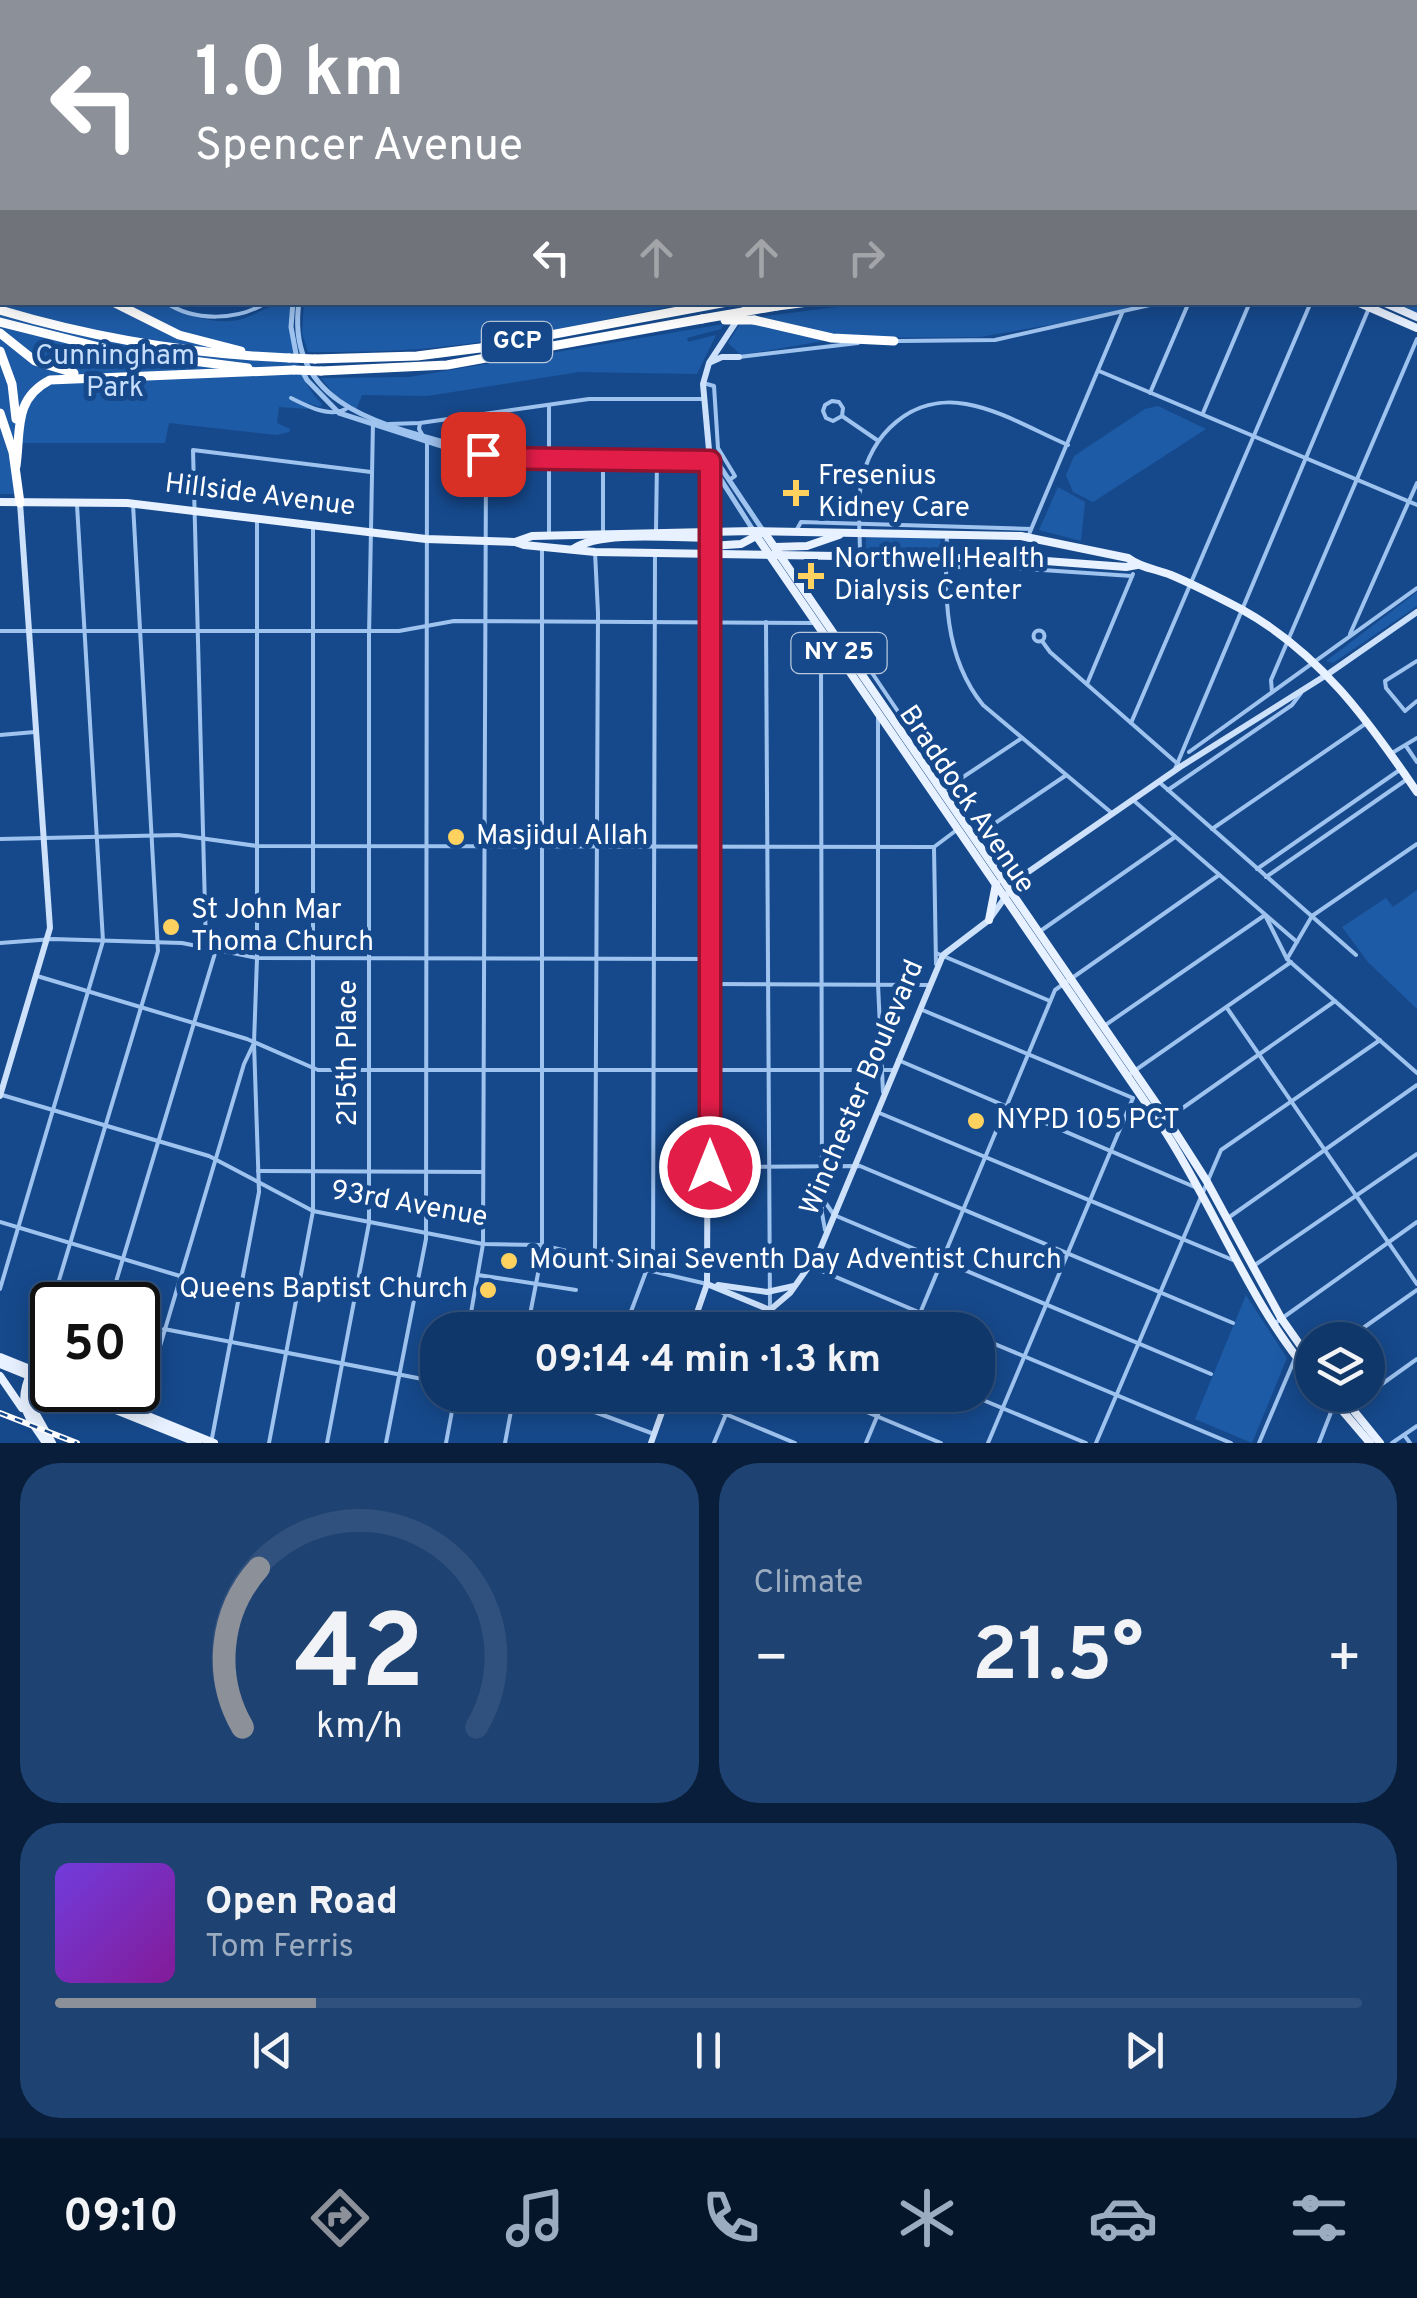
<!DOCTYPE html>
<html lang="en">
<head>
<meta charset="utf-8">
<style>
	:root { --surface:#103769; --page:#1e4271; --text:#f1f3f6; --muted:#9cacc0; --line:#30517d; --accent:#8c9099 }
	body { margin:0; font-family:Overpass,sans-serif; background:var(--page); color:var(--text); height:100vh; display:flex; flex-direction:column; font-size:38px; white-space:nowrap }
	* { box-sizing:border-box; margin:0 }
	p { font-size:32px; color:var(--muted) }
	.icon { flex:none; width:55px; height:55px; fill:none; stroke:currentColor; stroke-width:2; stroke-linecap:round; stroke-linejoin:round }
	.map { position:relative; height:1443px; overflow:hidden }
	.side { display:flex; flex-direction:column; gap:20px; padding:20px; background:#091e3a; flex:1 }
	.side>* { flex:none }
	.guide { position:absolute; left:0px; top:0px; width:1418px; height:305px; box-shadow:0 5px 25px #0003,0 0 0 2px var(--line); background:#8c9099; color:#fff; overflow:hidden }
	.controls { position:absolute; left:1295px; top:1322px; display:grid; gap:20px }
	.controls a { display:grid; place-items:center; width:90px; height:90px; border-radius:50%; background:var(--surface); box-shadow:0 5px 25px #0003,0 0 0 2px var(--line); font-size:50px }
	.speed { position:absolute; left:30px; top:1282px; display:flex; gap:20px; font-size:50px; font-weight:700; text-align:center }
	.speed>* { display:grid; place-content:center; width:130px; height:130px; border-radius:50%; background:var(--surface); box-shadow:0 5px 25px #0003,0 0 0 2px var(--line); line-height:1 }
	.speed .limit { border:5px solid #111; border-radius:15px; background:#fff; color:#111 }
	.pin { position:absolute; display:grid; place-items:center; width:85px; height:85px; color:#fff; margin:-42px; border-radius:20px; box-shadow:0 5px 15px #0006 }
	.me { position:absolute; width:110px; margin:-55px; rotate:0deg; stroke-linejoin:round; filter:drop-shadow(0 0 8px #0008) }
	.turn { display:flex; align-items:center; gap:35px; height:210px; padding:0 30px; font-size:45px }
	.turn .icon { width:130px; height:130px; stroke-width:2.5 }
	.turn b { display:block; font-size:70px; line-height:85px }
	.lanes { display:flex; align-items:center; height:95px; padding:0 30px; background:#0003; justify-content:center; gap:50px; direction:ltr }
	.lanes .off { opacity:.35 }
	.big { font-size:75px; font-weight:700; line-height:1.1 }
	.side .widget { flex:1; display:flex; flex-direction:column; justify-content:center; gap:15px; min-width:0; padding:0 35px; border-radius:40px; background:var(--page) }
	.side .dial { align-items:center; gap:0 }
	.dial svg { height:260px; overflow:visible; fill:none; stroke:var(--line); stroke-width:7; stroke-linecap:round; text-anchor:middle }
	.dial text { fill:var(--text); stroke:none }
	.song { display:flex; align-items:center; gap:30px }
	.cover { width:120px; height:120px; border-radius:15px; background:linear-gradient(135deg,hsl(260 70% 55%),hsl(290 70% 35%)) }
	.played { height:10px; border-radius:5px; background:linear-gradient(90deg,var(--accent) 20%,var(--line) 20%) }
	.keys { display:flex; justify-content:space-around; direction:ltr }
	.heat { display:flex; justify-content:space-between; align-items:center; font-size:55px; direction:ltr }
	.side .tiles { flex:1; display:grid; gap:20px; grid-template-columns:1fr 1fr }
	.widget:last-child { grid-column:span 2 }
	.trip { position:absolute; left:420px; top:1312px; width:575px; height:100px; border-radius:40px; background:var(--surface); box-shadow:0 5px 25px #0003,0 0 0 2px var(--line); font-weight:700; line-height:100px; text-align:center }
	.dock { display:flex; height:160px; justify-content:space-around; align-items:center; background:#06162a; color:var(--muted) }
	.dock .icon { width:70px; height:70px }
	.dock .selected { color:var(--accent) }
	.dock b { font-size:45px; color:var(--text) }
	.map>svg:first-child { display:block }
	.green { fill:#1e5ba6 }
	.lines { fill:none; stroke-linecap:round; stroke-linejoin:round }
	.minor { stroke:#9fc3ef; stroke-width:4 }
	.tertiary { stroke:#9fc3ef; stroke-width:5 }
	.secondary { stroke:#cde1fb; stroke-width:6 }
	.primary { stroke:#e8f1ff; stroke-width:8 }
	.motorway { stroke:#fff; stroke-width:9 }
	.rail-casing { stroke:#fff; stroke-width:6 }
	.rail { stroke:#16498c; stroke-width:2.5; stroke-dasharray:8; stroke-linecap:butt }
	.motorway-bridge { stroke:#fff; stroke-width:9 }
	.route-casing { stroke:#92132f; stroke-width:25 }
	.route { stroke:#e11d48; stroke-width:18 }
	.poi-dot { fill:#ffd15e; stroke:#16498c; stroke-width:4 }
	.labels { text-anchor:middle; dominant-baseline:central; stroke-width:10; stroke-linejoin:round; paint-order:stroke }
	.shield { fill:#16498c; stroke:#b9c8dc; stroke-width:2.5 }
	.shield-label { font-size:25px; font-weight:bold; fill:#fff }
	.park-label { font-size:28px; fill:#c6defb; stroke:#16498c }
	.poi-label { font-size:28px; fill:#fff; stroke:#16498c; text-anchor:start }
	.street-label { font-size:28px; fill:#fff; stroke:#16498c }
</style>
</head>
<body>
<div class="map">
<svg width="1417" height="1443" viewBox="0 0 1417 1443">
	<rect width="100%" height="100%" fill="#16498c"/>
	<g class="green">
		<path d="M1234,0h183v314l-27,-11 25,-1v-300h-183z"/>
		<path d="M0,164l2,138 157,1c21,9 47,20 71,18 22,-1 36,-18 61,-18 -4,34 6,76 31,101l-2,3 -12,-4v6l-29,-2 -2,16 13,6 -1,3 -13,3 -107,-12 -4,20h-156l6,51h-15z"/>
		<path d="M877,302l278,1 -42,11 -133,23 -144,1 -79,-21z"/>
		<path d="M304,303v-1l385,1c-85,16 -171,37 -258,45 -41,4 -82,4 -123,4l-6,-19z"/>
		<path d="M724,324l-3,5 -34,9 1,4 28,-7 -19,39 -118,-2 -152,24 -65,-1 -6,15 -21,-15 -14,-17 88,-1z"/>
		<path d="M740,324l33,2 50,15 -82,14 -13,-12z"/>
		<path d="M1158,406l48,23 -113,73 -20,-10 -7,-17 8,-19 71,-47z"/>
		<path d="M1058,487l27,15 -4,39 -42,-11z"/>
		<path d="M866,536l74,2 2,14 -76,-1z"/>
		<path d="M1417,592v14l-10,7 -74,50 -7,-2z"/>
		<path d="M1417,890v119l-49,-47 -26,-35 44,-29 7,9z"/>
		<path d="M1246,1295l41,63 -35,85 -57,-24z"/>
	</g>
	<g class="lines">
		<g class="minor">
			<path d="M368,0l7,2"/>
			<path d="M548,0v2"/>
			<path d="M601,0l1,2"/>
			<path d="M655,0l1,2"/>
			<path d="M998,0l2,2"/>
			<path d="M38,2l1,-2"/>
			<path d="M98,2l1,-2"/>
			<path d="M157,2l1,-2"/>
			<path d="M216,2l1,-2"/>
			<path d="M276,2l1,-2"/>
			<path d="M335,2l1,-2"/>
			<path d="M463,2l1,-2"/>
			<path d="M764,2l1,-2"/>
			<path d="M823,2l1,-2"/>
			<path d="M878,2v-2"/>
			<path d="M1224,2l1,-2"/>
			<path d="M0,25l2,1"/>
			<path d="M0,111l2,-7"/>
			<path d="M0,155l2,3"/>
			<path d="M165,302c29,20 73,19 102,0"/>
			<path d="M898,341l97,-1 168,-38"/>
			<path d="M739,357l119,-14"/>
			<path d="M1099,371l318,134"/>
			<path d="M703,383l11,3 4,62 17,28 -6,4"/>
			<path d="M1150,393l39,-91"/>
			<path d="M291,398c16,8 38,20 55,11"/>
			<path d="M1203,413l47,-111"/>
			<path d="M842,416l-9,5 -7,-3 -3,-7 2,-6 7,-4 7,1 4,6 -1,8 35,24"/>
			<path d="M389,424l31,-1 169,-24h113"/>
			<path d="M603,460v73"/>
			<path d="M656,530l1,-70"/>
			<path d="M796,531l5,-9 230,7"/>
			<path d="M947,534c-2,60 -4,122 36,171l130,109"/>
			<path d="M549,535v-130"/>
			<path d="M860,555c0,-23 -3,-48 1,-70 8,-51 52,-91 105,-81 35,6 69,27 102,41"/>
			<path d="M895,558v8l118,2 119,8"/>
			<path d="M1019,558l103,-245"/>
			<circle cx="1039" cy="636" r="5.5"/>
			<path d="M0,631h399l55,-10 361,2"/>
			<path d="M822,634v13l3,5"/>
			<path d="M1350,634l67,-151"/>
			<path d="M1042,641l8,11 129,113"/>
			<path d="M864,661l64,95"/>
			<path d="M1417,661l-32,20 1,7 19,23 12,-10"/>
			<path d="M1087,684l46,-110"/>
			<path d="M1272,692l-1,-12 146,-341"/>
			<path d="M878,717v267l5,108"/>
			<path d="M1131,723l180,-421"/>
			<path d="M0,735l35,-3"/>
			<path d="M1406,746l11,16"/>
			<path d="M1189,752l228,-164"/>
			<path d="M1392,753l25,-15"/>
			<path d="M1175,769l194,-461"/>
			<path d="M1159,782l197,173"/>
			<path d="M1168,790l124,-85 9,-12"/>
			<path d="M942,791l80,-53"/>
			<path d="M1133,800l164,142"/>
			<path d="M1212,829l156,-107"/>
			<path d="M973,838l92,-62"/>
			<path d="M0,839l178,-4 79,11 677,1 24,-18"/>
			<path d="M934,848l2,116"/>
			<path d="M1257,869l144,-100"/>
			<path d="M1266,877l140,-97"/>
			<path d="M1265,915l22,44 130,114"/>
			<path d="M1039,932l136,-95"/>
			<path d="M0,943l53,-4 129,4 75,15 453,1"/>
			<path d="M206,946l-13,-496 178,22"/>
			<path d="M936,953l114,48"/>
			<path d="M1287,959l25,-43 105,-72"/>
			<path d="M37,976l210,63 71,31h576"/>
			<path d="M710,984l220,1"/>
			<path d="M1227,1008l190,276"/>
			<path d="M920,1009l213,89"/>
			<path d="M1104,1026l161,-111"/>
			<path d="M898,1060l299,128"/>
			<path d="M1127,1076l164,-114"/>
			<path d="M2,1095l207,61 104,55 170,33 58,1 166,39"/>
			<path d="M877,1112l356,148"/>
			<path d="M1167,1119l168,-118"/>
			<path d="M710,1167l150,-1 373,157"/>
			<path d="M258,1171l225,1"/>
			<path d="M825,1202l9,13 377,159"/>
			<path d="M1228,1218l189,-133"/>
			<path d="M0,1222l180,54"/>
			<path d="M825,1230l-3,-17 -1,-558 9,-6"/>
			<path d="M595,1256l3,-643 -3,-61"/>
			<path d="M810,1266l151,64"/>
			<path d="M1252,1267l165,-113"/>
			<path d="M653,1269l2,-715"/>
			<path d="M478,1275l98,15"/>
			<path d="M0,1289l103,-348 -26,-436"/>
			<path d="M109,1305l107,-355"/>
			<path d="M770,1310l47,20"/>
			<path d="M1274,1324l143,-102"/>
			<path d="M164,1329l274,53"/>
			<path d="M468,1330l15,-86 3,-783"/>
			<path d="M527,1330l15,-77v-707"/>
			<path d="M624,1330l23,-61"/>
			<path d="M761,1330l9,-20 -4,-688"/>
			<path d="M913,1330l142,-340 164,-115"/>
			<path d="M978,1337l253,106"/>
			<path d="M1346,1340l71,-50"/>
			<path d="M32,1370l126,-419 -25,-447"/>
			<path d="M1368,1394l49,-35"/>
			<path d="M521,1395l44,6 89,33"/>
			<path d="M680,1395l115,48"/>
			<path d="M826,1395l115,48"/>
			<path d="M971,1395l115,48"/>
			<path d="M1351,1406l15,-11"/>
			<path d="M141,1410l103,-346 10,-21"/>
			<path d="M1404,1435l6,8"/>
			<path d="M212,1438l47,-246 -5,-149 3,-85v-440"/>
			<path d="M269,1443l44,-232v-684"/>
			<path d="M327,1443l42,-220v-587l4,-214"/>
			<path d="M386,1443l40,-204 1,-796 -8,-14 1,-6"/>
			<path d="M446,1443l9,-48"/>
			<path d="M505,1443l9,-48"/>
			<path d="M714,1443l20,-48"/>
			<path d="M866,1443l20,-48"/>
			<path d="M988,1443l145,-345"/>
			<path d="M1096,1443l125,-293 159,-110"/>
			<path d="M1259,1443l37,-87"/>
			<path d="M1319,1443l16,-41"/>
			<path d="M1392,1443l25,-17"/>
		</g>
		<g class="tertiary">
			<path d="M395,2l1,-2"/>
			<path d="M403,2l1,-2"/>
			<path d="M293,302l-2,25 6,32"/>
			<path d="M299,302c-16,114 105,126 184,151l3,5"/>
			<path d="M301,369l6,11 32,33 143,46 228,2"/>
			<path d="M468,457l18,27"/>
			<path d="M710,461l7,1 45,67"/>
			<path d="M711,464l42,66"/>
		</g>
		<g class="secondary">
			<path d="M933,2l1,-2"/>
			<path d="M711,362l11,-5h17"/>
			<path d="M710,533l-1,-83 -6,-66 6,-21 40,-61"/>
			<path d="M0,1096l50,-168 -30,-425"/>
			<path d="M707,1284l63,26 20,-17 29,-41 124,-297 46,-35 29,-41 162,-112 148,-93 89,-62"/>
			<path d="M718,1285l49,7 27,-6"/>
			<path d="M691,1330l16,-46 3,-733"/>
			<path d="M651,1443l17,-48"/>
		</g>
		<g class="primary">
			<path d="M690,0l5,2"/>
			<path d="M705,0l5,2"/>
			<path d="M1357,302l60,26"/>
			<path d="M1383,302l34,15"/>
			<path d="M0,502l127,1 299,36 89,3 9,3 71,7 424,7 107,8 11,-2"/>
			<path d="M753,531l408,594c53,80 89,180 151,251"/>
			<path d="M764,532l403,587 39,61 75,138 31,44"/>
			<path d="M515,542l17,-6 221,-5 268,5 107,22c13,10 28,11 43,17 24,10 47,22 70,34 78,43 127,111 176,183"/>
			<path d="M710,546l31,-2 19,-10"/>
			<path d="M775,547l32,-1 32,-11"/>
			<path d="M573,549c27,-19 103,-11 137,-11"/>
			<path d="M989,920l7,-36"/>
			<path d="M0,1357l52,21"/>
			<path d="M0,1364l52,21"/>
			<path d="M32,1370c-16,35 -6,43 14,73"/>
			<path d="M32,1371l3,7 -7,22 24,43"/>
			<path d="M0,1376l22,32"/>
			<path d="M66,1390l132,53"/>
			<path d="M84,1390l130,53"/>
			<path d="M1329,1395l41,48"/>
			<path d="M1341,1395l39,48"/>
		</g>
		<g class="motorway">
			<path d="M1415,137l2,-1"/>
			<path d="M1415,146l2,-1"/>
			<path d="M1415,155l2,-1"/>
			<path d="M1415,167l2,-1"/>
			<path d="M1415,198l2,-1"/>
			<path d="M0,206l2,4"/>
			<path d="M0,278l2,-4"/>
			<path d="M0,294l2,-1"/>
			<path d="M113,302l66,33 62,16"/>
			<path d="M777,306l31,-4"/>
			<path d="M0,310c94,28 190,44 289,48"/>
			<path d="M754,320l78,18 62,3"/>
			<path d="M0,322l115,29 133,17"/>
			<path d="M0,333l35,28 39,12"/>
			<path d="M0,351l12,33 4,35"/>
			<path d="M315,359l102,-3 63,-8 247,-46"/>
			<path d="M321,371l126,-6 255,-46"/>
			<path d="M0,413l13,39 7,51"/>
			<path d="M16,466c5,-35 -3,-67 34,-86l244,-10"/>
		</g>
		<g class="rail-casing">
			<path id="rail" d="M0,1413l77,30"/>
		</g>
		<use href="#rail" class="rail"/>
		<g class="motorway-bridge">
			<path d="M702,319l75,-13"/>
			<path d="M725,320h29"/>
			<path d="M289,358l26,1"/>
			<path d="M294,370l27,1"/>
		</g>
	</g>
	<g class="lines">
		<g class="route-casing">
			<path id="route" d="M483,454l8,4 219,3v706"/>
		</g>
		<use href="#route" class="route"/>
	</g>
	<g class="poi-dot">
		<path d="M791 478h10v10h10v10h-10v10h-10v-10h-10v-10h10z"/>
		<path d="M806 561h10v10h10v10h-10v10h-10v-10h-10v-10h10z"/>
		<circle cx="456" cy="837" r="10"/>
		<circle cx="171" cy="927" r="10"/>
		<circle cx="976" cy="1121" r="10"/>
		<circle cx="509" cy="1261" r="10"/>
		<circle cx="488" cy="1290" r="10"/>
	</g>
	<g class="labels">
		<g class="shield">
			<rect x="482" y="322" width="70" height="40" rx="8"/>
			<rect x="791.5" y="633" width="95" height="40" rx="8"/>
		</g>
		<g class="shield-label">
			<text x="517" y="342">GCP</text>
			<text x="839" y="653">NY 25</text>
		</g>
		<g class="park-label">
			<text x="115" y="357">Cunningham<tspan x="115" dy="32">Park</tspan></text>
		</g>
		<g class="poi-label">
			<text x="818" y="477">Fresenius<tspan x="818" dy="32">Kidney Care</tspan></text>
			<text x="834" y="560">Northwell Health<tspan x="834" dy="32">Dialysis Center</tspan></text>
			<text x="476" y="837">Masjidul Allah</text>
			<text x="191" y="911">St John Mar<tspan x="191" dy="32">Thoma Church</tspan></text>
			<text x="996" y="1121">NYPD 105 PCT</text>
			<text x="529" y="1261">Mount Sinai Seventh Day Adventist Church</text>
			<text x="468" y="1290" text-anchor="end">Queens Baptist Church</text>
		</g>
		<g class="street-label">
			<text transform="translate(260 496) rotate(7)">Hillside Avenue</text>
			<text transform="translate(966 800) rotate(56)">Braddock Avenue</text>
			<text transform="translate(349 1053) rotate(-90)">215th Place</text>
			<text transform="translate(863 1088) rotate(-67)">Winchester Boulevard</text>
			<text transform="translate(409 1205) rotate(10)">93rd Avenue</text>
		</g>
	</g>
</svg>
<div class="controls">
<a><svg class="icon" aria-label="layers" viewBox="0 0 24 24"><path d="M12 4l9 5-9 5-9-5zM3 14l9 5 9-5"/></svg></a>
</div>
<div class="speed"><div class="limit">50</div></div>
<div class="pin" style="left:483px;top:454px;background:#d93025"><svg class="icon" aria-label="arrive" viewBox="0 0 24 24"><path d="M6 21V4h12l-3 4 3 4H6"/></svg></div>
<svg class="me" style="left:710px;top:1167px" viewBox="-20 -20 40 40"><circle r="17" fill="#e11d48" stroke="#fff" stroke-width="3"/><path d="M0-11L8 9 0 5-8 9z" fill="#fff"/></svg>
<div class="trip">09:14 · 4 min · 1.3 km</div>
<div class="guide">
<div class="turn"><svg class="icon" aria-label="left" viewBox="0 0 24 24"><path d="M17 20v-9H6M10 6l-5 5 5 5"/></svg><div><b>1.0 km</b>Spencer Avenue</div></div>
<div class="lanes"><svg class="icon" aria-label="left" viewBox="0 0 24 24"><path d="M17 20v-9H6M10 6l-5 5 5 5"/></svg><svg class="icon off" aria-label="ahead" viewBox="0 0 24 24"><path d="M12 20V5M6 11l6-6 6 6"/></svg><svg class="icon off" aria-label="ahead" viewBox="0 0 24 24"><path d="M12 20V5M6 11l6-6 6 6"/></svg><svg class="icon off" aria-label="right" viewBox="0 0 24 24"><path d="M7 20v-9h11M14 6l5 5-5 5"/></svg></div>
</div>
</div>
<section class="side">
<div class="tiles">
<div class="widget dial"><svg viewBox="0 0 100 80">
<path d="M14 69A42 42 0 1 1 86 69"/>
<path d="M14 69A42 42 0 0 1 19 20" stroke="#8c9099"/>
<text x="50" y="56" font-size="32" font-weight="700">42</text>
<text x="50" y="72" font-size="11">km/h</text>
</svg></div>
<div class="widget"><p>Climate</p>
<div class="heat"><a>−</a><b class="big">21.5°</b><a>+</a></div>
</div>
<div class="widget">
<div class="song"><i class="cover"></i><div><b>Open Road</b><p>Tom Ferris</p></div></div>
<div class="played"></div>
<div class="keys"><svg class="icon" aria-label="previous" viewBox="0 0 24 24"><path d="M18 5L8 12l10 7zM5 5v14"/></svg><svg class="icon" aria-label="pause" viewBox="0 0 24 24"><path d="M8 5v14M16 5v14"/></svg><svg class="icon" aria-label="next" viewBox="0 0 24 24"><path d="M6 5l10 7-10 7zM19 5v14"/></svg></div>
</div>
</div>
</section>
<nav class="dock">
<b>09:10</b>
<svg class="icon selected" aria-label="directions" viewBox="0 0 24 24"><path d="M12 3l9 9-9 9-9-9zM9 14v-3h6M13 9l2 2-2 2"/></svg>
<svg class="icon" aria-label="music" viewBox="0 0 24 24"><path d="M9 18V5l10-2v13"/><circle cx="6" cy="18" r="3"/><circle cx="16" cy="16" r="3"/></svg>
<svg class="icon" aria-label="phone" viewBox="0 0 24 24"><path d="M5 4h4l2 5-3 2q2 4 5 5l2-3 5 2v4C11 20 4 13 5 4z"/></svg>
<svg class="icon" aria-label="climate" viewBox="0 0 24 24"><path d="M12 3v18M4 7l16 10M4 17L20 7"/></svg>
<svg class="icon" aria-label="car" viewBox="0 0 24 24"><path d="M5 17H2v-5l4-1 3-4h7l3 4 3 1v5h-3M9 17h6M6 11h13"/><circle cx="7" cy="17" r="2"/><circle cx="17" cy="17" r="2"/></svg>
<svg class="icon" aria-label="filters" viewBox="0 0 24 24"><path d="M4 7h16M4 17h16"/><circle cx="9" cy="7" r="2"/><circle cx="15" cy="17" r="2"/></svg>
</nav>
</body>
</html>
